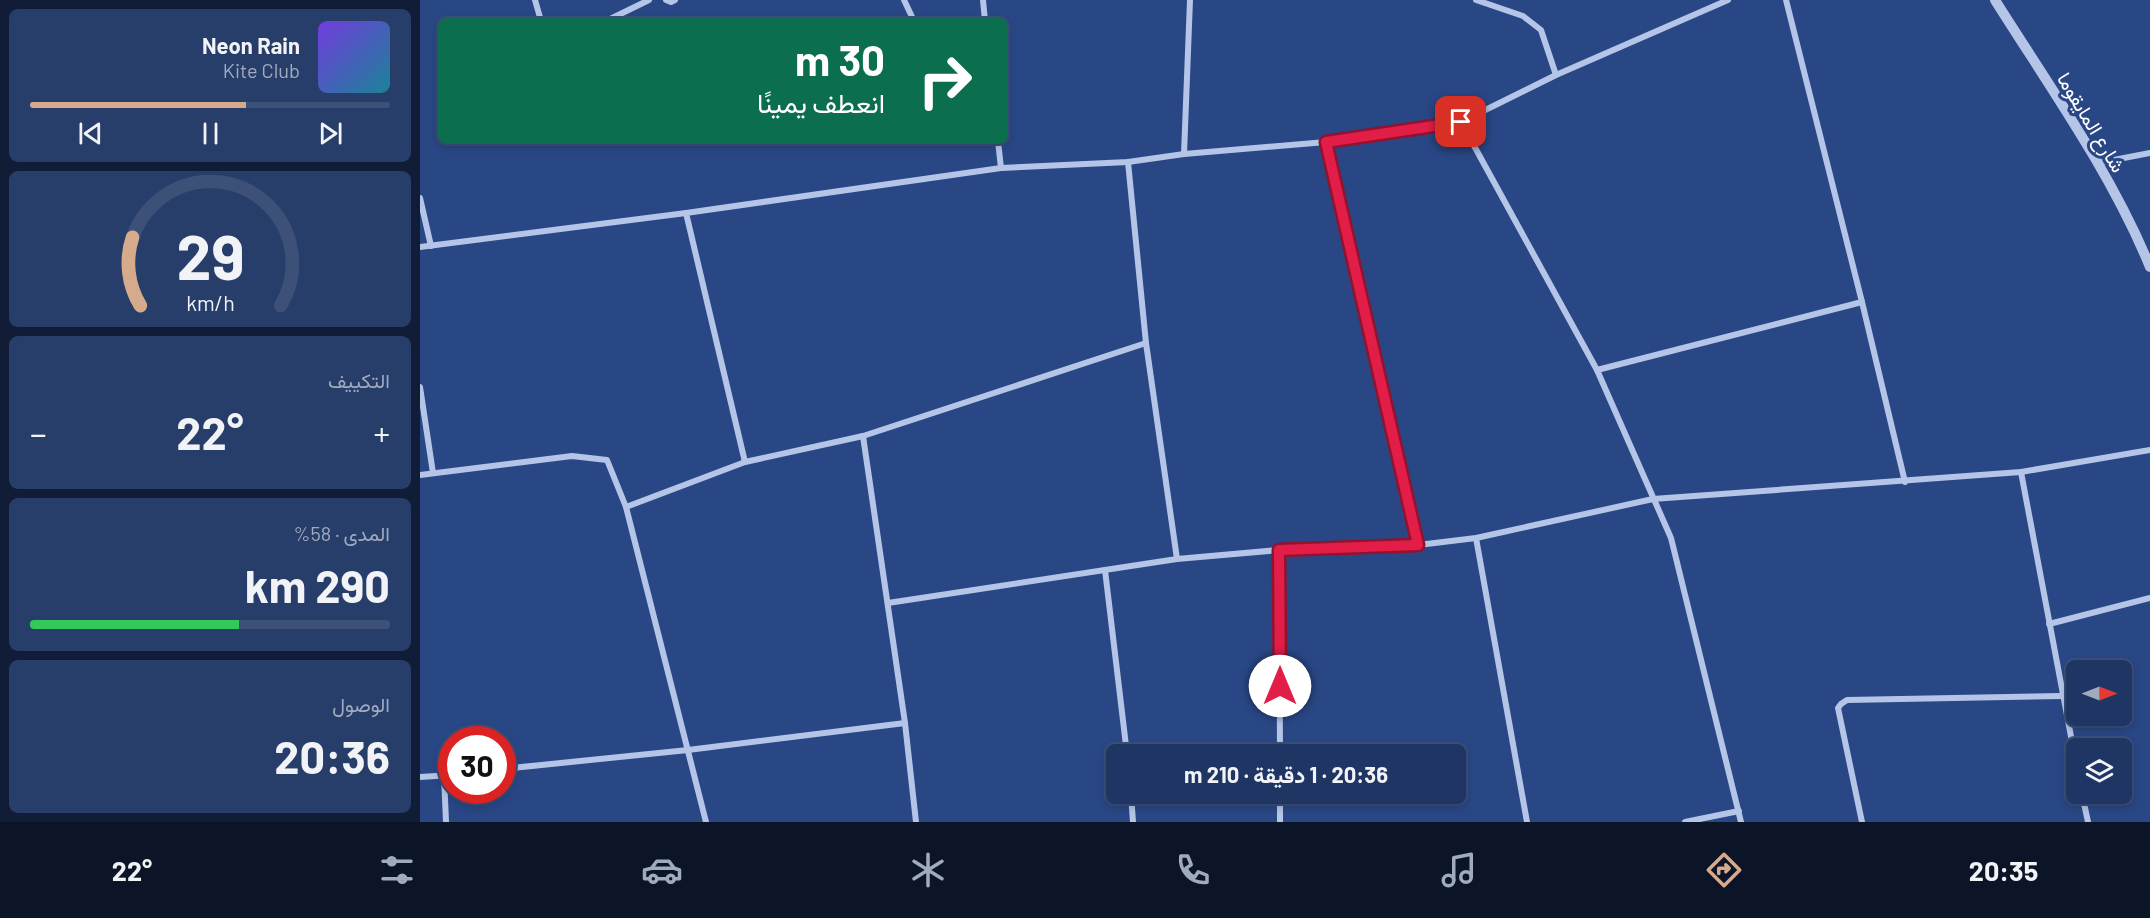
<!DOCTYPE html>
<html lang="ar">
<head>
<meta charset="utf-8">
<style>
	:root { --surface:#1f3564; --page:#273d6a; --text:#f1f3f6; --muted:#a1abbf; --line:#3c5078; --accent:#d6ab8b }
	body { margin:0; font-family:Barlow,Vazirmatn,sans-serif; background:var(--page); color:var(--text); direction:rtl; height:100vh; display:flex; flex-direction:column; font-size:22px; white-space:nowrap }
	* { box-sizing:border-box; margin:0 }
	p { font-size:20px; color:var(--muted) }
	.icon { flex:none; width:33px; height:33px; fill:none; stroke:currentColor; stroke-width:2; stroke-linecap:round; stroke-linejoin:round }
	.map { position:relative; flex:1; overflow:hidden; direction:ltr }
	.details { display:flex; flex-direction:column; gap:9px; padding:9px; background:#111d37; width:420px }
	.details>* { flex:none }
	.banner { position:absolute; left:18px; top:18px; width:570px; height:126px; border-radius:9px; box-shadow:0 3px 9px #0003,0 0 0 2px var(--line); direction:rtl; background:#0b6e4f; color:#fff; overflow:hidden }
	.needle { width:39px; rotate:90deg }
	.controls { position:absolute; left:1646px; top:660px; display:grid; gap:12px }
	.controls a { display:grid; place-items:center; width:66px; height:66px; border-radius:9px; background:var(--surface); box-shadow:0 3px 9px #0003,0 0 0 2px var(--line); font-size:30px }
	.speed { position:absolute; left:18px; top:726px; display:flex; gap:12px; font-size:30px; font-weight:700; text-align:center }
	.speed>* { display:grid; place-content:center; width:78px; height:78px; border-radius:50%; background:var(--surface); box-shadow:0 3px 9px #0003,0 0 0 2px var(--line); line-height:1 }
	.speed .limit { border:9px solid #d22; background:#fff; color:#111 }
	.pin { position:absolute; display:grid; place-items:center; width:51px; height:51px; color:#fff; margin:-26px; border-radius:12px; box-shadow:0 3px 9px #0006 }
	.me { position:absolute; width:66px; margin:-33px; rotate:0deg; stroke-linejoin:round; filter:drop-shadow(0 0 4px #0008) }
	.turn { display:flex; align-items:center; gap:21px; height:126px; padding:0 24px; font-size:27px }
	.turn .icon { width:78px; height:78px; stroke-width:2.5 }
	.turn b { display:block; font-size:42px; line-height:51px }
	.big { font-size:45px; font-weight:700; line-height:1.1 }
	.details .widget { flex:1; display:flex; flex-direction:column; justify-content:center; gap:9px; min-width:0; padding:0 21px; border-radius:9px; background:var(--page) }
	.details .dial { align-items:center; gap:0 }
	.dial svg { height:156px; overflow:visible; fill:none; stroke:var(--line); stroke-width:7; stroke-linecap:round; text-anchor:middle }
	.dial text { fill:var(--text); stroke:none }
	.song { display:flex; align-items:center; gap:18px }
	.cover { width:72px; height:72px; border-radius:9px; background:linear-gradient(135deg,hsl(260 70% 55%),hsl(190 70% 35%)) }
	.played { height:6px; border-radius:3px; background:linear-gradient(90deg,var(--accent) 60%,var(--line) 60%) }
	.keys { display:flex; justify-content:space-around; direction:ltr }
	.heat { display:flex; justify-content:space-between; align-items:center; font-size:33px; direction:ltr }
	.charge { height:9px; border-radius:4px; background:linear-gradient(90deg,#34c759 58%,var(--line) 0) }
	.trip { position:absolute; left:686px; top:744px; width:360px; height:60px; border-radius:9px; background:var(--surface); box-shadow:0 3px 9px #0003,0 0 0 2px var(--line); font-weight:700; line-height:60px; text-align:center; direction:rtl }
	.tabs { display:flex; height:96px; justify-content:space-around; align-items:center; background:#0c1528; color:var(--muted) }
	.tabs .icon { width:42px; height:42px }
	.tabs .current { color:var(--accent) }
	.tabs b { font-size:27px; color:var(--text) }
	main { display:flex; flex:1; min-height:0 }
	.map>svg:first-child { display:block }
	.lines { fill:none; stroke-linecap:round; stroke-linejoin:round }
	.minor { stroke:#b4c5e7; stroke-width:6 }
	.tertiary { stroke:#b4c5e7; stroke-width:10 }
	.route-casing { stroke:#92132f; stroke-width:15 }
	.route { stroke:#e11d48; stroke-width:10 }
	.labels { text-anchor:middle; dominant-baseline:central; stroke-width:6; stroke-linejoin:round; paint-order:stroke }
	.street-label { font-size:20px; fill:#fff; stroke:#294785 }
</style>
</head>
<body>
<main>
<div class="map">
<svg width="1730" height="822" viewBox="0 0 1730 822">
	<rect width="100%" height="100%" fill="#294785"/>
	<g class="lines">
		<g class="minor">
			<path d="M115,0l6,21"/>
			<path d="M246,0l5,2 4,-2"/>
			<path d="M484,0l10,21"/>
			<path d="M563,0l2,21"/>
			<path d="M1056,0l47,16 18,14 15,45"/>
			<path d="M1366,0l76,302 43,180"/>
			<path d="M186,21l43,-21"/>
			<path d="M1041,122l136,248 74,168 70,284"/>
			<path d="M578,141l3,27"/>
			<path d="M906,142l92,403"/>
			<path d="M764,154l6,-154"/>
			<path d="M708,162l18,181 31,216"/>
			<path d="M1678,163l52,-10"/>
			<path d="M0,198l11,48"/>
			<path d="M266,213l59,249"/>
			<path d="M0,247l266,-34 315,-45 127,-6 56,-8 142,-12 135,-20 95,-47 172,-75"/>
			<path d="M1177,370l265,-68"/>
			<path d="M0,387l13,86"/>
			<path d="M443,436l42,287 11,99"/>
			<path d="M1601,472l55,291"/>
			<path d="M0,475l152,-19 35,4 19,47 80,315"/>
			<path d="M206,507l119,-45 118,-26 283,-93"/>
			<path d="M1056,538l51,284"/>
			<path d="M859,550l1,204"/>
			<path d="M685,570l22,184"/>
			<path d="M468,603l289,-44 102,-9 139,-5 58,-7 177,-39 368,-27 129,-22"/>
			<path d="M1629,624l101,-26"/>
			<path d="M82,769l186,-19 217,-27"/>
			<path d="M24,775l2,47"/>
			<path d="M0,777l32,-2"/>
			<path d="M711,794l2,28"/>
			<path d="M860,794v28"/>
			<path d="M1662,794l6,28"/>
			<path d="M1265,822l54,-11"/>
			<path d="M1442,822l-24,-114 3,-4 6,-4 215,-4"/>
		</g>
		<path class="tertiary" d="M1575,0c54,86 116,172 155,267"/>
	</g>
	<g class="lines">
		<g class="route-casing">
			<path id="route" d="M860,686l-1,-136 139,-5 -92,-403 135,-20"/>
		</g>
		<use href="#route" class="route"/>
	</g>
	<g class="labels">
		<g class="street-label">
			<text transform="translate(1672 122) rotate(59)">شارع المايقوما</text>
		</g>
	</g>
</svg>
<div class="controls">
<a><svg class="needle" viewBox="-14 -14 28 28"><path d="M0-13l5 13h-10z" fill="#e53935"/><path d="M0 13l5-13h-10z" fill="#a1abbf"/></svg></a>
<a><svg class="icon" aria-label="layers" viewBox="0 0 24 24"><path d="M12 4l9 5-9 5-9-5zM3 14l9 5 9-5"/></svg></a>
</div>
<div class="speed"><div class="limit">30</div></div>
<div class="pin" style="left:1041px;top:122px;background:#d93025"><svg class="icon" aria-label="arrive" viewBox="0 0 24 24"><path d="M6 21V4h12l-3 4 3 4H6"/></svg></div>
<svg class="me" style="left:860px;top:686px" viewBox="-20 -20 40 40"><circle r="19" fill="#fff"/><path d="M0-13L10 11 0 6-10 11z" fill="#e11d48"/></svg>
<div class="trip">20:36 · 1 دقيقة · 210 m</div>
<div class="banner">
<div class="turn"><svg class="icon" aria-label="right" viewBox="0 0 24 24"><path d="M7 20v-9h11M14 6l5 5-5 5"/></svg><div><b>30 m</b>انعطف يمينًا</div></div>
</div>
</div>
<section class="details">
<div class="widget">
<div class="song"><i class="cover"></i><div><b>Neon Rain</b><p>Kite Club</p></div></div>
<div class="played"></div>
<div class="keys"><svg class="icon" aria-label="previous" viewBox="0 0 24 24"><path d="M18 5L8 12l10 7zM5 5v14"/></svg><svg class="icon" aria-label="pause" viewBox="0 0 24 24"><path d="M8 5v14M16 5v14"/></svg><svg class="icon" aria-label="next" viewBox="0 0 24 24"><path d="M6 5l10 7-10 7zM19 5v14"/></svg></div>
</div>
<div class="widget dial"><svg viewBox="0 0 100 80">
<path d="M14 69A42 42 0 1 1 86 69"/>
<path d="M14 69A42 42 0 0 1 10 34" stroke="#d6ab8b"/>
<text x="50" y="56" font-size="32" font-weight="700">29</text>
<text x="50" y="72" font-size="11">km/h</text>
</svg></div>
<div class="widget"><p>التكييف</p>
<div class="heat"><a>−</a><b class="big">22°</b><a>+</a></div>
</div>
<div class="widget"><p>المدى · 58%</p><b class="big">290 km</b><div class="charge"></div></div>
<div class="widget"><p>الوصول</p><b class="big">20:36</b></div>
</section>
</main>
<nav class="tabs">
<b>20:35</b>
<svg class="icon current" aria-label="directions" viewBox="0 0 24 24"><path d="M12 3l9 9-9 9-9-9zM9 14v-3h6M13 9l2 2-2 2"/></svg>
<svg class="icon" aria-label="music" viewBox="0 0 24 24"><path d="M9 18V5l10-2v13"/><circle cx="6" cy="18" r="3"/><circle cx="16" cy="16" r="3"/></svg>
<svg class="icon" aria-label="phone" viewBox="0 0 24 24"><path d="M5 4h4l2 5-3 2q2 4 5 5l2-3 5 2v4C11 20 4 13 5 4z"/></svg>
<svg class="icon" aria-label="climate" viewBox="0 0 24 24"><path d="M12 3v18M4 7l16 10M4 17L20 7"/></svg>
<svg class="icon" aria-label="car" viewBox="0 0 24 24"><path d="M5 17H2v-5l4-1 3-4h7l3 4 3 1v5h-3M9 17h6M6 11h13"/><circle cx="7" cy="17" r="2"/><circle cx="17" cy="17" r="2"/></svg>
<svg class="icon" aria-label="filters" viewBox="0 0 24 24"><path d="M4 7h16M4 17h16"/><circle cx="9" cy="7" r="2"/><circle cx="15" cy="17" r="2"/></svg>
<b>22°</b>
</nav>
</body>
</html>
